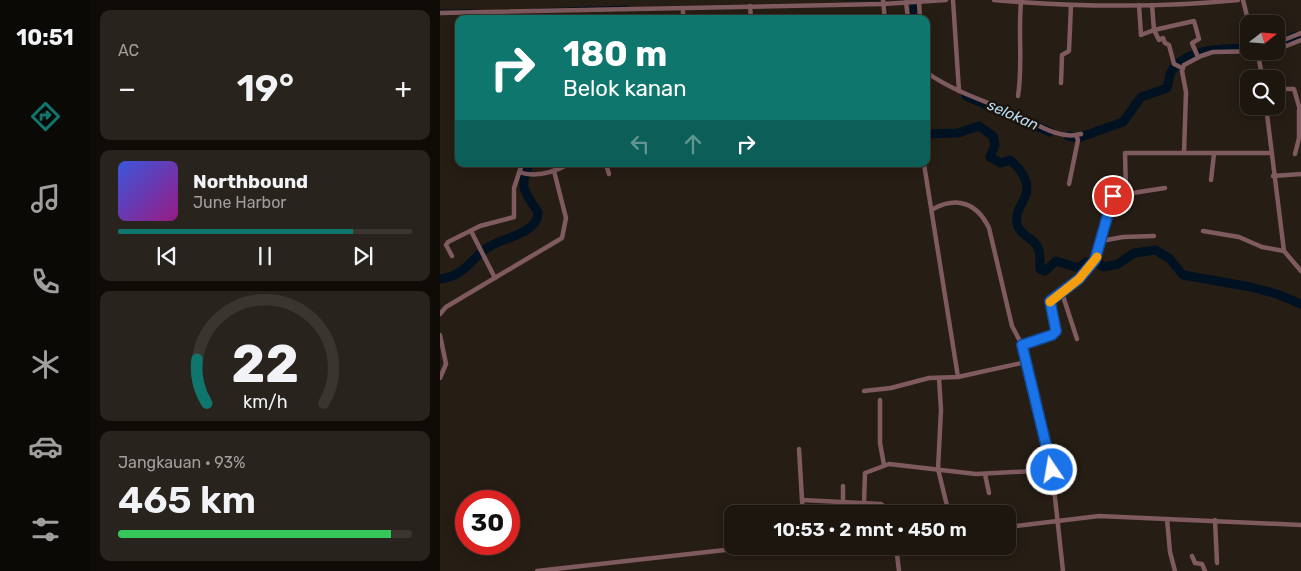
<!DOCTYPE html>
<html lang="id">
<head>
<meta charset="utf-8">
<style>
	:root { --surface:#1c160f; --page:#29231d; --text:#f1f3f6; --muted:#a09f9e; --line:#3a352f; --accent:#0f766e }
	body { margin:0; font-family:Rubik,sans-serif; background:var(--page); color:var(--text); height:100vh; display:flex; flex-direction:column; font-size:19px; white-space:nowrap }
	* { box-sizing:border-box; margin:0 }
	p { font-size:16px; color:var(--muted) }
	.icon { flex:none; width:28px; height:28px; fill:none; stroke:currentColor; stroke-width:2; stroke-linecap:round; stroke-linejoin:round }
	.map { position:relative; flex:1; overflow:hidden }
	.details { display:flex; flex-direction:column; gap:10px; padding:10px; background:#0f0c08; width:350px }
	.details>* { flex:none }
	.guide { position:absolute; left:15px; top:15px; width:475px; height:152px; border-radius:10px; box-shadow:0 2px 12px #0003,0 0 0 1px var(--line); background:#0f766e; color:#fff; overflow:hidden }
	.needle { width:32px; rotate:73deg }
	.fabs { position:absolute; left:800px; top:15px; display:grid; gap:10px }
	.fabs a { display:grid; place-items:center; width:45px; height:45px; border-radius:10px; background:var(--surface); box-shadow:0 2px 12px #0003,0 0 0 1px var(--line); font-size:25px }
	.speed { position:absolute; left:15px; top:490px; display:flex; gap:10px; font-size:25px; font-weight:700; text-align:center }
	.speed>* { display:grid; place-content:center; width:65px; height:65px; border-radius:50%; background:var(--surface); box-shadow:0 2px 12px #0003,0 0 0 1px var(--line); line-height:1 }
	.speed .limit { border:8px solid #d22; background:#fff; color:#111 }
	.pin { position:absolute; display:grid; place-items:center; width:42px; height:42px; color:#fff; margin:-21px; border:2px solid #fff; border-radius:50%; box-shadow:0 1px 5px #0007 }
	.me { position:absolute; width:55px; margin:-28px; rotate:348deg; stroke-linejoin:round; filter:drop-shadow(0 0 4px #0008) }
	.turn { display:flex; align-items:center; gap:18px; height:105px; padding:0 25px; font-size:22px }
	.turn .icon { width:65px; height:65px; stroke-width:2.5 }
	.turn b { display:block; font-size:35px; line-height:42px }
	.lanes { display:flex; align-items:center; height:48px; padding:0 25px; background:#0003; justify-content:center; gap:25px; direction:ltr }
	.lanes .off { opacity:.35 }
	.big { font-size:38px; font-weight:600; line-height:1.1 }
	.details .widget { flex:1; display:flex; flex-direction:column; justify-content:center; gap:8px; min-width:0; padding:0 18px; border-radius:10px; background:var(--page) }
	.details .dial { align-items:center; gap:0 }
	.dial svg { height:130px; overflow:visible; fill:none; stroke:var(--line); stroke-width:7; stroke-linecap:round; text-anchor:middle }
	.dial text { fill:var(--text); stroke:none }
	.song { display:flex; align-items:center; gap:15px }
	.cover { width:60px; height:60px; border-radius:8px; background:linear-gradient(135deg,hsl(230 70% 55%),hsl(310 70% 35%)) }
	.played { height:5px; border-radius:2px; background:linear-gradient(90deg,var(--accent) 80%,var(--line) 80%) }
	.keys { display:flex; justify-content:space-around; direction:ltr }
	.heat { display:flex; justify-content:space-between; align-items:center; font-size:28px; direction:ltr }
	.charge { height:8px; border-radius:4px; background:linear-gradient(90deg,#34c759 93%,var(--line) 0) }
	.trip { position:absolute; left:284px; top:505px; width:292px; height:50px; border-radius:10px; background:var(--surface); box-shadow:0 2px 12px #0003,0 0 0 1px var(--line); font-weight:600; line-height:50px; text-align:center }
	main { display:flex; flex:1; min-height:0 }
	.menu { display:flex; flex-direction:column; width:90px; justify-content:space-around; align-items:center; background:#0b0906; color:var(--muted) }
	.menu .icon { width:35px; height:35px }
	.menu .selected { color:var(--accent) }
	.menu b { font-size:22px; color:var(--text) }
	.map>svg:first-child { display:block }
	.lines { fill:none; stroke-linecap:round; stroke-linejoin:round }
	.stream { stroke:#001221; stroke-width:1 }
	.river { stroke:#001221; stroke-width:9 }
	.minor { stroke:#7f5a5f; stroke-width:4.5 }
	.route-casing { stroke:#114b97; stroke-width:12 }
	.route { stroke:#1a73e8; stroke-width:9 }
	.slow { stroke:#f59e0b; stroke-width:9 }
	.labels { text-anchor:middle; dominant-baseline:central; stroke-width:5; stroke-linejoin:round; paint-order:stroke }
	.water-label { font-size:15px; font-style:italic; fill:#b7dffa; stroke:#1c140b }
</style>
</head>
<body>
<main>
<nav class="menu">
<b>10:51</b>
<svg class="icon selected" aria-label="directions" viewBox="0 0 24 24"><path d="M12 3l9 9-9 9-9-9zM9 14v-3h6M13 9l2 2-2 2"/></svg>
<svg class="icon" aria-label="music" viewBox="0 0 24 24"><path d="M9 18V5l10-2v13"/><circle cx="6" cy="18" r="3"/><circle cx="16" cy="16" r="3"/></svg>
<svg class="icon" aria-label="phone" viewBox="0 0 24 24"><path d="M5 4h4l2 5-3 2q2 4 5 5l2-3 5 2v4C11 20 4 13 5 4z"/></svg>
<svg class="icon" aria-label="climate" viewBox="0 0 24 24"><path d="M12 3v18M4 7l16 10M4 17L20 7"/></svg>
<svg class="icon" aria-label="car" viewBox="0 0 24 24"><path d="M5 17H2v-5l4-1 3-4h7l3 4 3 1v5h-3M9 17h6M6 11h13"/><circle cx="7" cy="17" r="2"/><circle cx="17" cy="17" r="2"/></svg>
<svg class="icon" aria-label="filters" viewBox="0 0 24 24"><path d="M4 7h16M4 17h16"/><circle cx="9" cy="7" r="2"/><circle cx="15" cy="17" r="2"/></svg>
</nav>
<section class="details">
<div class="widget"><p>AC</p>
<div class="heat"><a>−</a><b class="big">19°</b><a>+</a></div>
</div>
<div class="widget">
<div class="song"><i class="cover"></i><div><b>Northbound</b><p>June Harbor</p></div></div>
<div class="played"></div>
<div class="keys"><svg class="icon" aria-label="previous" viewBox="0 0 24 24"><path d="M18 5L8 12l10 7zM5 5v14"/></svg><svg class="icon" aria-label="pause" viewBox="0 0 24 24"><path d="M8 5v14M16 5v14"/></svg><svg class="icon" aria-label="next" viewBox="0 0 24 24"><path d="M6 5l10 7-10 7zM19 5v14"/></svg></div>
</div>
<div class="widget dial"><svg viewBox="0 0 100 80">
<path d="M14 69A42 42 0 1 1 86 69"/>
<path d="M14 69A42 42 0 0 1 8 42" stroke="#0f766e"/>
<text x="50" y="56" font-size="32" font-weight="700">22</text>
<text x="50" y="72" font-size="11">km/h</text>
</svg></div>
<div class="widget"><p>Jangkauan · 93%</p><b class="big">465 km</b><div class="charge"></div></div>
</section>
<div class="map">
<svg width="861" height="571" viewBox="0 0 861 571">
	<rect width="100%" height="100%" fill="#261d14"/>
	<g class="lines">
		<g class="stream">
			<path d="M402,0h40"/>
			<path d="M446,5l2,14"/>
			<path d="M96,9l92,-3"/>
			<path d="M0,10h32"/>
			<path d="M188,14v5"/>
		</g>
		<g class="river">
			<path d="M474,0l1,19"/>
			<path d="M836,45l20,-9"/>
			<path d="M526,96l84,36"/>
			<path d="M486,134l32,-1 21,-7 14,10 2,9 -5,12 11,6 9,-3c9,7 20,21 16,34 -3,11 -11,16 -9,29 3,13 14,13 20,23 5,8 2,15 3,23l5,2 11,-10 22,7 8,-6 12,1 6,4 14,-3 16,-11 21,-3 14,8 14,17 68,12 26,7 24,10"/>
			<path d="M628,136l10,2 45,-16 18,-25 26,-9c2,-6 2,-15 6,-19 17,-22 52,-20 76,-21"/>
			<path d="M0,279c27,-3 31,-23 52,-34 13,-7 47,-13 46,-33 -14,-20 -19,-25 -9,-48"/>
		</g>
		<g class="minor">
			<path d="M443,0l2,19"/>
			<path d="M513,0l6,91"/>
			<path d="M554,0c81,7 163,8 244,0"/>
			<path d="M803,0l6,24"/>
			<path d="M466,2l2,17"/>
			<path d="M479,2l1,17"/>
			<path d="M699,5l2,30 13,-5 5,10 4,-2 2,5 4,2 5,19 8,4"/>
			<path d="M712,5l2,25 40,-9 5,18 -7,4 6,14"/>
			<path d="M310,6l1,13"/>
			<path d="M243,8v11"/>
			<path d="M0,13l443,-9 63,-4"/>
			<path d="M836,43l25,-10"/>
			<path d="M836,50l25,-10"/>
			<path d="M817,51l6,28"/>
			<path d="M486,72c25,18 55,28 83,39 22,9 48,30 72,23"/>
			<path d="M621,83l1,-28 7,-4 2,-46"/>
			<path d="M836,89h18l6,21"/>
			<path d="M578,96c5,-31 0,-62 3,-94"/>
			<path d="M826,106l18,145 17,20"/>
			<path d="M744,153l2,-61 -4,-21 2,-6 17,-9 12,-4 51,-1"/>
			<path d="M855,154l4,-16v-28"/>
			<path d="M166,164l3,10"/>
			<path d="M484,164l34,213"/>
			<path d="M79,172c17,6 35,0 50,-8"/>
			<path d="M833,176l28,-2"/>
			<path d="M771,180l3,-26"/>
			<path d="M629,184l9,-44 -2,-5"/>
			<path d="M686,192l-1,-39h147"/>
			<path d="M493,209c24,-13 44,-6 56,19l23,98 10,19 29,116 12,110"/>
			<path d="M31,231l24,47"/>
			<path d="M763,231l36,6 23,10 22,4"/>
			<path d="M661,241l12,-45 52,-8"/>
			<path d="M12,256l-6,-11 2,-3 32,-16 34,-9v-29l8,-24"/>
			<path d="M622,293l15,46"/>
			<path d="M0,314l6,-7 116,-69 4,-20 -12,-47"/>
			<path d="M0,335l6,29 -6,14"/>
			<path d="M582,345l30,-10 4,-4 -6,-30c22,-18 45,-31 51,-60l22,-4 31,-1"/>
			<path d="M499,378l2,32 -3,59 11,45"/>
			<path d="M424,391l27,-3 38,-10 29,-1 68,-15"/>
			<path d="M440,400v43l4,22"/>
			<path d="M359,449l3,51"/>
			<path d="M545,474l4,19"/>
			<path d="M403,502v-16"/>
			<path d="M424,503l1,-30 24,-9 87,10 76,-4"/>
			<path d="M363,514l-1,-14 79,4 3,2 1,8"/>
			<path d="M727,519l3,33 5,19"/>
			<path d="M775,520l2,43"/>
			<path d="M568,527l91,-11 202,9"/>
			<path d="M456,546l3,25"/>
			<path d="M752,556l3,7 7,1 3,7"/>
			<path d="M97,571l224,-25"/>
		</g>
	</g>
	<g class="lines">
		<g class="route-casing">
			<path id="route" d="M612,470l-30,-125 30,-10 4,-4 -6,-30 29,-22 16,-19 18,-64"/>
		</g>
		<use href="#route" class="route"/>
		<path class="slow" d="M610,302l29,-23 18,-22"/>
	</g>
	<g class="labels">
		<g class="water-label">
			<text transform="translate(573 115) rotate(24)">selokan</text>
		</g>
	</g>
</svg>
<div class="fabs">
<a><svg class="needle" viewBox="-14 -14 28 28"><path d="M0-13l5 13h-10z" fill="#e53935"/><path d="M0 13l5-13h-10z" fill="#a09f9e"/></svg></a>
<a><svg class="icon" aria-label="search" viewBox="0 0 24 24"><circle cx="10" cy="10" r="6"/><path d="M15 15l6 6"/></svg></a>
</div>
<div class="speed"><div class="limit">30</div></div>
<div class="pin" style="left:673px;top:196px;background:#d93025"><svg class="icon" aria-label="arrive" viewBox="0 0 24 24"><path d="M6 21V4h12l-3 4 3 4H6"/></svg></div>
<svg class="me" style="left:612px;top:470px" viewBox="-20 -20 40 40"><circle r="17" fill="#1a73e8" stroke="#fff" stroke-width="3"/><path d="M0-11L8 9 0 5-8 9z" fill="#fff"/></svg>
<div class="trip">10:53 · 2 mnt · 450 m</div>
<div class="guide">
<div class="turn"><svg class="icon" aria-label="right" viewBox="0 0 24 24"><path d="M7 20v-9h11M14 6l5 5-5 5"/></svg><div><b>180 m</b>Belok kanan</div></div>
<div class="lanes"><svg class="icon off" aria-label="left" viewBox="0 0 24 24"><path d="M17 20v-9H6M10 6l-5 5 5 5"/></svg><svg class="icon off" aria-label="ahead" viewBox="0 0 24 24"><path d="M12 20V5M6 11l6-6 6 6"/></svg><svg class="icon" aria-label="right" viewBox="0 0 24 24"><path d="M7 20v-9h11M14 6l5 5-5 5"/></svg></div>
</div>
</div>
</main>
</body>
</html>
